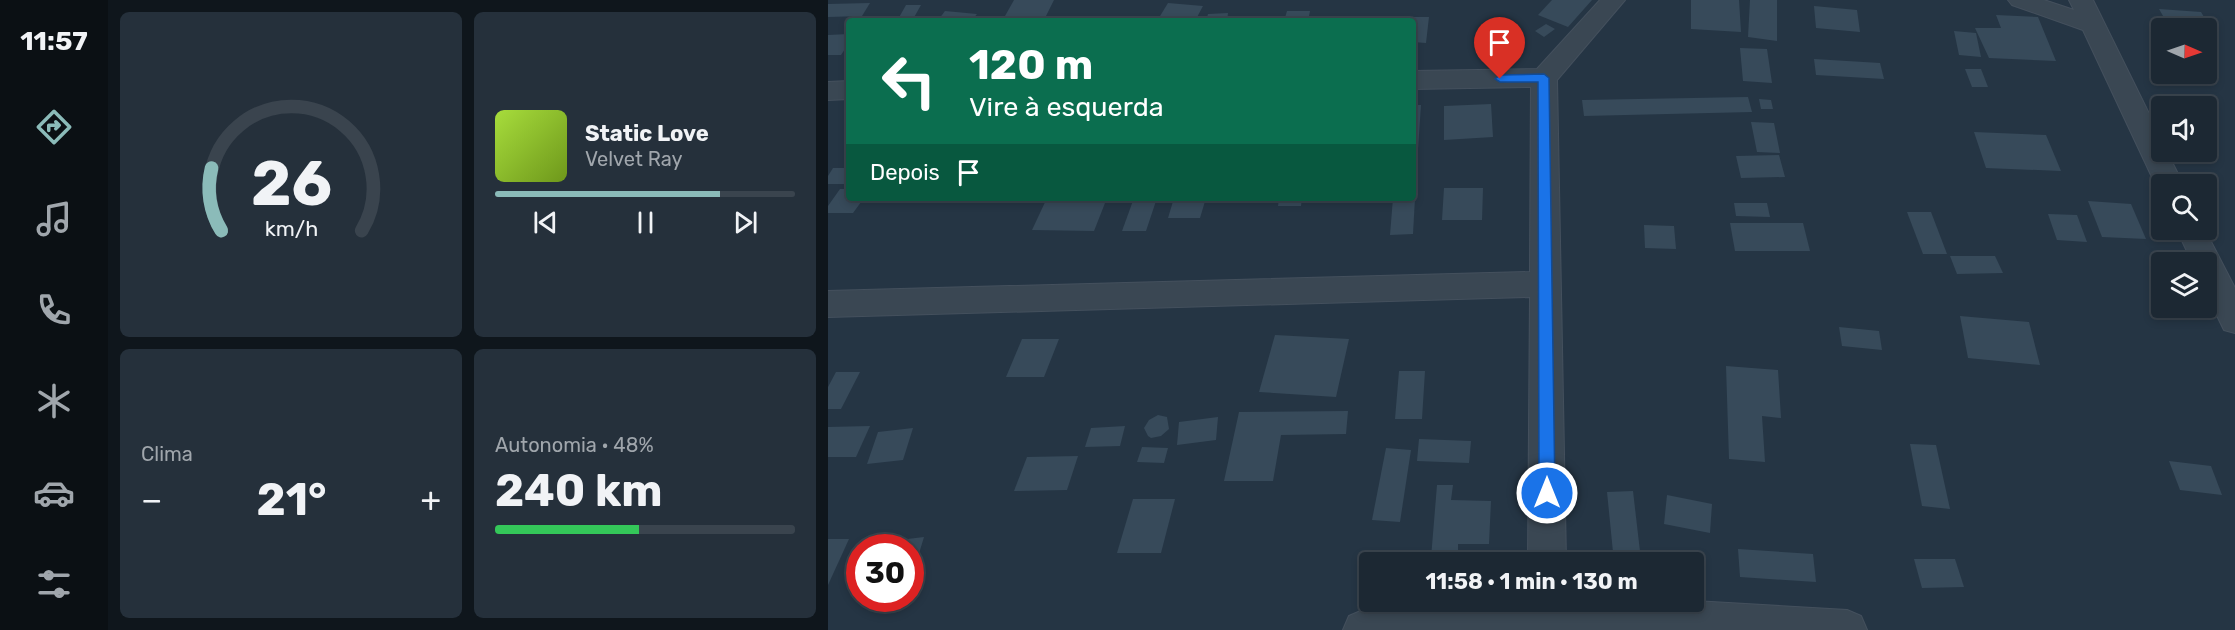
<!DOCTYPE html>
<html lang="pt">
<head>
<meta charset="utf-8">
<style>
	:root { --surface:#1c2833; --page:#25303b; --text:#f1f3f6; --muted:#a0a6ac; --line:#3a444e; --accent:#8bbbb9 }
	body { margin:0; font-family:Rubik,sans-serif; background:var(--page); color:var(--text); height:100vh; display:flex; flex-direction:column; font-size:22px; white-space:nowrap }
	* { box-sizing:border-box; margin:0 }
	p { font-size:20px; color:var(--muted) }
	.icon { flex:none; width:33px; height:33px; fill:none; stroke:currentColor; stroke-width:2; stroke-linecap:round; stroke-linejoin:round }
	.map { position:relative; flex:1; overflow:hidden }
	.sheet { display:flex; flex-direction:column; gap:12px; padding:12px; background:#0f161c; width:720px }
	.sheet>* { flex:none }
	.guide { position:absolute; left:18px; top:18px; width:570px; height:183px; border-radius:6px; box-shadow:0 3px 9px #0003,0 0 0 2px var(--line); background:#0b6e4f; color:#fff; overflow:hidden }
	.needle { width:39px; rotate:92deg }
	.controls { position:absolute; left:1323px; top:18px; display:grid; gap:12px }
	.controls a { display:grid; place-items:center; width:66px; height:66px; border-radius:6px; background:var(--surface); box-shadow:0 3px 9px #0003,0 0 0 2px var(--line); font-size:30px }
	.speed { position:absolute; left:18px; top:534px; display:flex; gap:12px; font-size:30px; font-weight:700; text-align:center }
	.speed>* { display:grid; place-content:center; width:78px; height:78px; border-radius:50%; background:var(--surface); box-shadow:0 3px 9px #0003,0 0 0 2px var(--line); line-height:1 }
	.speed .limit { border:9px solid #d22; background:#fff; color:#111 }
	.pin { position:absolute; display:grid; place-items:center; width:51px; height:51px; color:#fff; margin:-62px -26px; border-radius:50% 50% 50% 0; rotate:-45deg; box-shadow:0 0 6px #0007 }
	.pin .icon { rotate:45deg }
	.me { position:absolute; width:66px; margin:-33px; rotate:0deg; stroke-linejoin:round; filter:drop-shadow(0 0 4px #0008) }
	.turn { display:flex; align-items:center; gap:21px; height:126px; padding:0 24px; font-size:27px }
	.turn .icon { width:78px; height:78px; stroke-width:2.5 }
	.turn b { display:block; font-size:42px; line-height:51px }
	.then { display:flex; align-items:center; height:57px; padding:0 24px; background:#0003; gap:12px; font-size:22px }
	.big { font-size:45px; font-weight:700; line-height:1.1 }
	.sheet .card { flex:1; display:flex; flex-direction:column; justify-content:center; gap:9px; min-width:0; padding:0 21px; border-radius:9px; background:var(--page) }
	.sheet .dial { align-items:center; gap:0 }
	.dial svg { height:156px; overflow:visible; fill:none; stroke:var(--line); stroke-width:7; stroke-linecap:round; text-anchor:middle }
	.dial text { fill:var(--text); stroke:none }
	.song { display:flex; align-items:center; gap:18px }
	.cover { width:72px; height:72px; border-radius:9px; background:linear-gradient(135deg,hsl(80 70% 55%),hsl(80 70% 35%)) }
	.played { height:6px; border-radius:3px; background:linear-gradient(90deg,var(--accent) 75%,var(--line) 75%) }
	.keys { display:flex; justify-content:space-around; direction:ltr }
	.heat { display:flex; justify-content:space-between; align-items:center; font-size:33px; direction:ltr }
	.charge { height:9px; border-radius:4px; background:linear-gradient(90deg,#34c759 48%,var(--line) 0) }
	.sheet .tiles { flex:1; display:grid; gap:12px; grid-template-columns:repeat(2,1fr) }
	.trip { position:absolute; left:531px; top:552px; width:345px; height:60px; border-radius:6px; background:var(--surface); box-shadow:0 3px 9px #0003,0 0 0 2px var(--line); font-weight:700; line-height:60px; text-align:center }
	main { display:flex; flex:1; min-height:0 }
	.tab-bar { display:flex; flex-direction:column; width:108px; justify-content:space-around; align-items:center; background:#0b1014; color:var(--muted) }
	.tab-bar .icon { width:42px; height:42px }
	.tab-bar .active { color:var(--accent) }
	.tab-bar b { font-size:27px; color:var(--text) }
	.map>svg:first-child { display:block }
	.building { fill:#374a5a }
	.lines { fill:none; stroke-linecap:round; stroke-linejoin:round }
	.minor-casing { stroke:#44505d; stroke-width:2 }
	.minor { fill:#3a4753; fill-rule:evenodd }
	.route { fill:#1a73e8; stroke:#114b97; stroke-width:1.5 }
</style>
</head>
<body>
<main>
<nav class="tab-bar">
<b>11:57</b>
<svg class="icon active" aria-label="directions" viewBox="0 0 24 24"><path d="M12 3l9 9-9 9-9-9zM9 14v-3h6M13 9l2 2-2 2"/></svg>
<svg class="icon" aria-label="music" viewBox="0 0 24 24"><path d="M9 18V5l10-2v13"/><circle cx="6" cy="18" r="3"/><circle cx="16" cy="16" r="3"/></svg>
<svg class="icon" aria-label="phone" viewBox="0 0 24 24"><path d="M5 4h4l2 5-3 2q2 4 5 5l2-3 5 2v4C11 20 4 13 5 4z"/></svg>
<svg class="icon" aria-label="climate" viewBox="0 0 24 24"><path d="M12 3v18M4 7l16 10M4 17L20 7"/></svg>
<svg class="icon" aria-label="car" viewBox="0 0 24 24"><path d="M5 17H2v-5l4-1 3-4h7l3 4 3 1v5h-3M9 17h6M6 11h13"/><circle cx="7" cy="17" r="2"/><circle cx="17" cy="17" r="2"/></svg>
<svg class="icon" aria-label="filters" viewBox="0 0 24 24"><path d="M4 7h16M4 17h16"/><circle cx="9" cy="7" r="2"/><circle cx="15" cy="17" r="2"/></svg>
</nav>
<section class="sheet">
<div class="tiles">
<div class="card dial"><svg viewBox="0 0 100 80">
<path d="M14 69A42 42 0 1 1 86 69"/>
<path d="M14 69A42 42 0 0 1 9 37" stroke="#8bbbb9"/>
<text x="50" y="56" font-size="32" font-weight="700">26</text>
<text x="50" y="72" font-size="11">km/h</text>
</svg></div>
<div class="card">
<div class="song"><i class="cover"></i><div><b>Static Love</b><p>Velvet Ray</p></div></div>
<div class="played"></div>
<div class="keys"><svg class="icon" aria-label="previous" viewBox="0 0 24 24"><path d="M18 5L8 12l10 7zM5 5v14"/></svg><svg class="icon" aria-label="pause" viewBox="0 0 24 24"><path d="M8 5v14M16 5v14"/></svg><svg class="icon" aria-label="next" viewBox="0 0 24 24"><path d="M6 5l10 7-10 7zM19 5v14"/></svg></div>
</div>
<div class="card"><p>Clima</p>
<div class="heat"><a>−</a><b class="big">21°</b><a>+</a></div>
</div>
<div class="card"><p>Autonomia · 48%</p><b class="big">240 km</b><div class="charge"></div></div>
</div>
</section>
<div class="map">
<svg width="1407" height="630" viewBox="0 0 1407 630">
	<rect width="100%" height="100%" fill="#253544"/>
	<g class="building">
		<path d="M186,0h40l-8,16h-41z"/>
		<path d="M724,0h40l-24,27 -30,-12z"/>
		<path d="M863,0h48l2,32 -50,-3z"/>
		<path d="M922,0h27v41l-29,-4z"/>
		<path d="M42,3l-8,13 -34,1v-13z"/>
		<path d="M340,3l35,3 -8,15h-38z"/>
		<path d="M78,5h15l-9,16h-15z"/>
		<path d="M986,6l43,4 3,22 -44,-4z"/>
		<path d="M1331,9l42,3 12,20 -7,-1v-3h-36z"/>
		<path d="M117,11l32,3 -6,7 -32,-2z"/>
		<path d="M459,11h23l-2,10h-24z"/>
		<path d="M400,13l-1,8h-21l2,-7z"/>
		<path d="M1168,15l42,2 18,44 -67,-3 -14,-30h26z"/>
		<path d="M582,17h19l-3,26 -13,-1v-21h-4z"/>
		<path d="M718,24l9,5 -11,8 -9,-6z"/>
		<path d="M1126,31l22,2 5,24 -22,-2z"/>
		<path d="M21,34v9l-8,12h-13v-20z"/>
		<path d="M912,48l27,1 5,34 -29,-2z"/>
		<path d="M986,59l66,4 4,16 -68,-4z"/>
		<path d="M1137,69h16l7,18h-16z"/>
		<path d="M920,97l4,15 -168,4 -2,-16z"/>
		<path d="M931,99l12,1 2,9h-12z"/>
		<path d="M663,104l2,33 -49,3v-34z"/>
		<path d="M585,105h8l-4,59h-4z"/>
		<path d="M923,122l23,1 6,30 -23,-1z"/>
		<path d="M1146,132l72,3 15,36 -75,-3z"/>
		<path d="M951,155l6,22 -44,1 -5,-22z"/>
		<path d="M5,168h16v16h-21v-8z"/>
		<path d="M616,188h39l-1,32h-40z"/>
		<path d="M12,189h9v9h15l-11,15h-25v-7z"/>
		<path d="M219,198h60l-13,33 -62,-1z"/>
		<path d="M306,198h23l-11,33h-24z"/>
		<path d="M346,198h32l-6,20h-32z"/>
		<path d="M451,198h23l-1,8h-23z"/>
		<path d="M565,198h22l-2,36 -23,1z"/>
		<path d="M1260,201l43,3 15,35 -44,-2z"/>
		<path d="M906,203h33l3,14 -34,-1z"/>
		<path d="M1079,212h24l16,42h-24z"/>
		<path d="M1220,214l29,1 10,27 -30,-2z"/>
		<path d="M902,223h73l7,28h-75z"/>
		<path d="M816,225l30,1 2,23 -31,-1z"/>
		<path d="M1122,256h45l8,17 -46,1z"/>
		<path d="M1132,316l69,6 11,43 -72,-7z"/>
		<path d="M1011,327l40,4 3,19 -40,-4z"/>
		<path d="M447,335l74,4 -13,58 -77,-5z"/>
		<path d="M194,339h37l-15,38h-38z"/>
		<path d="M898,366l52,4 3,48 -19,-2 3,46 -36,-3z"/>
		<path d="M571,371h26l-3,48h-27z"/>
		<path d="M8,372h24l-19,37h-13v-22z"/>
		<path d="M520,411l-2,23 -65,1 -8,46h-49l15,-69z"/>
		<path d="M330,415l9,2 2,12 -8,7 -10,2 -3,-2 -4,-8 5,-8z"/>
		<path d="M390,417l-2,23 -39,5 2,-23z"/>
		<path d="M42,426l-14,31h-28v-30z"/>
		<path d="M297,426l-5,20 -35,1 6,-19z"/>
		<path d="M85,428l-10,32 -36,4 11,-32z"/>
		<path d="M591,439l52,2 -2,22 -52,-2z"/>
		<path d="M1082,444l26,1 14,64 -28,-3z"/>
		<path d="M314,447l26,1 -4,15 -27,-1z"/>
		<path d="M558,448l25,2 -11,72 -28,-2z"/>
		<path d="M250,456l-11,34 -53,1 13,-34z"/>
		<path d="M1341,461l42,5 11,29 -42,-5z"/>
		<path d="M609,485h16l-2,15 40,1 -2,43h-31v14h-27z"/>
		<path d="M805,491l8,69 -27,2 -7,-70z"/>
		<path d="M839,495l45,9 -2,29 -46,-9z"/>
		<path d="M305,499h42l-14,54h-44z"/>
		<path d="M96,537l-13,43 -1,-1v-31h-13l2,-8z"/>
		<path d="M0,539h21l-21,46z"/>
		<path d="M910,549l75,5 3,28 -76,-5z"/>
		<path d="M1086,559h41l9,28 -42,1z"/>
	</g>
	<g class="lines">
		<g class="minor-casing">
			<g id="minor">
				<path d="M772,0h25l-68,80 9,482h-38l2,-265 -702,20v-26l702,-19 1,-185 -118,2v-18l124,-2z"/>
				<path d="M1180,0h36l30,10 -5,-10h24l69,140v12h5l16,32h-21v8h-3l-76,-162 -71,-25z"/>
				<path d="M21,81v18l-21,1v-18z"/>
				<path d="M1349,230h28l30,58v45l-11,-3 -18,-37v-31h-14z"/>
				<path d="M866,601l153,9 14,6 6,14h-524l6,-14 14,-6 85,-8z"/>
			</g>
		</g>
		<use href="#minor" class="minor"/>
	</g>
	<path class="route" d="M716,74l5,4 6,415 -3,5 -5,3 -6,-3 -2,-5 -1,-411h-38l-5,-3 5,-4z"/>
</svg>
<div class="controls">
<a><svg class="needle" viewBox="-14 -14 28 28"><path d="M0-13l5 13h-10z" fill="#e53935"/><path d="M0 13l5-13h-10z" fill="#a0a6ac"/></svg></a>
<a><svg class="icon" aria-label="sound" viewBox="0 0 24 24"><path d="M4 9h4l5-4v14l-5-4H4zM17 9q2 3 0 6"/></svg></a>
<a><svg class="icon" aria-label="search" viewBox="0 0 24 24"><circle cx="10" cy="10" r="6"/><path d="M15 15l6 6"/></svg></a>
<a><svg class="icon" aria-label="layers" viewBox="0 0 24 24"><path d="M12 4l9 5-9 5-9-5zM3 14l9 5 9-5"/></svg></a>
</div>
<div class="speed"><div class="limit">30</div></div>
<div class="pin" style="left:672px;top:79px;background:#d93025"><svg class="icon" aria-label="arrive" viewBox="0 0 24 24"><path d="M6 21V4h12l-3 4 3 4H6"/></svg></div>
<svg class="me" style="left:719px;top:493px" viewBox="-20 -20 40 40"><circle r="17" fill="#1a73e8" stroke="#fff" stroke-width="3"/><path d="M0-11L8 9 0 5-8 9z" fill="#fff"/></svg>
<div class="trip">11:58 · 1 min · 130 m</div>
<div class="guide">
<div class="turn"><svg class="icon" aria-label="left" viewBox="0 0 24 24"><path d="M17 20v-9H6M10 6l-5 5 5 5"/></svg><div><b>120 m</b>Vire à esquerda</div></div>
<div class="then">Depois<svg class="icon" aria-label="arrive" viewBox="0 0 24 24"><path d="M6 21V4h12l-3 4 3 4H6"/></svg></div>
</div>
</div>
</main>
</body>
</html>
